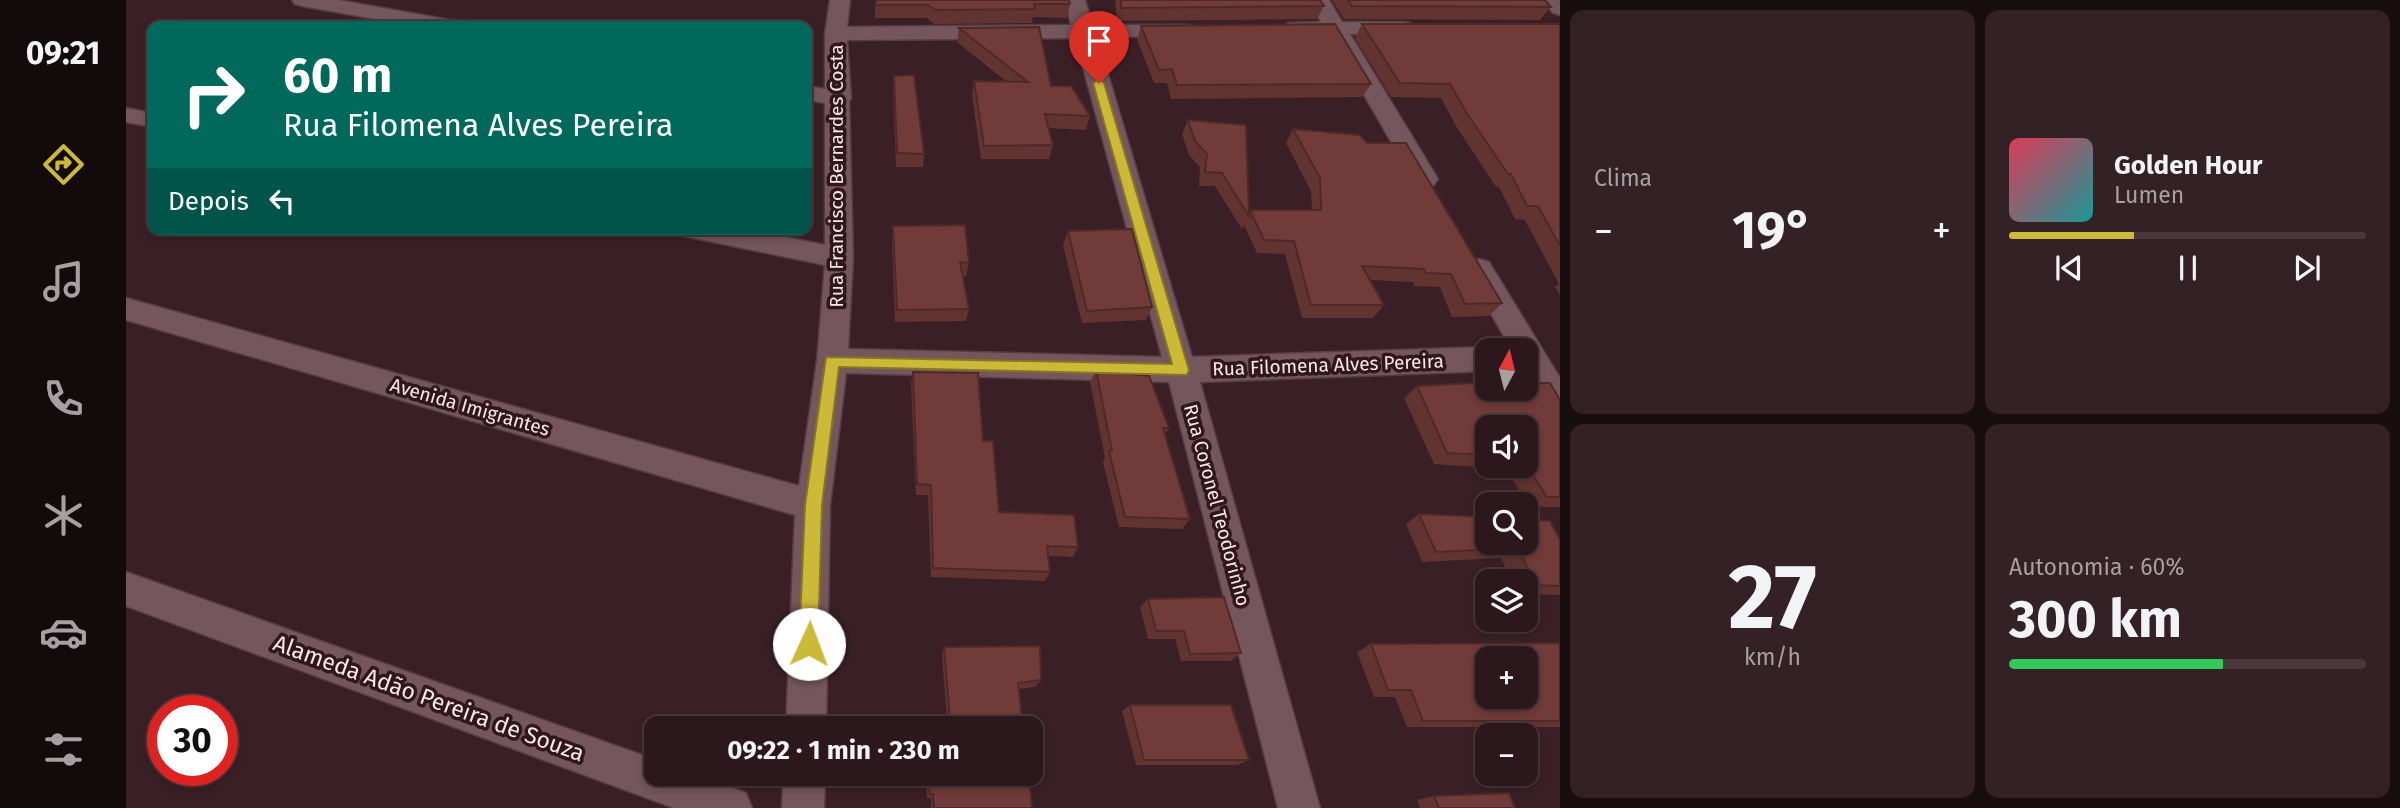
<!DOCTYPE html>
<html lang="pt">
<head>
<meta charset="utf-8">
<style>
	:root { --surface:#2c181c; --page:#342125; --text:#f1f3f6; --muted:#a6a0a3; --line:#48373b; --accent:#cdb938 }
	body { margin:0; font-family:"Fira Sans",sans-serif; background:var(--page); color:var(--text); height:100vh; display:flex; flex-direction:column; font-size:26px; white-space:nowrap }
	* { box-sizing:border-box; margin:0 }
	p { font-size:23px; color:var(--muted) }
	.icon { flex:none; width:38px; height:38px; fill:none; stroke:currentColor; stroke-width:2; stroke-linecap:round; stroke-linejoin:round }
	.map { position:relative; flex:1; overflow:hidden }
	.panel { display:flex; flex-direction:column; gap:10px; padding:10px; background:#180d0f; width:840px }
	.panel>* { flex:none }
	.hud { position:absolute; left:21px; top:21px; width:665px; height:214px; border-radius:14px; box-shadow:0 4px 10px #0003,0 0 0 2px var(--line); background:#00695c; color:#fff; overflow:hidden }
	.needle { width:46px; rotate:7deg }
	.controls { position:absolute; left:1349px; top:338px; display:grid; gap:14px }
	.controls a { display:grid; place-items:center; width:63px; height:63px; border-radius:14px; background:var(--surface); box-shadow:0 4px 10px #0003,0 0 0 2px var(--line); font-size:35px }
	.speed { position:absolute; left:21px; top:695px; display:flex; gap:14px; font-size:35px; font-weight:700; text-align:center }
	.speed>* { display:grid; place-content:center; width:91px; height:91px; border-radius:50%; background:var(--surface); box-shadow:0 4px 10px #0003,0 0 0 2px var(--line); line-height:1 }
	.speed .limit { border:10px solid #d22; background:#fff; color:#111 }
	.pin { position:absolute; display:grid; place-items:center; width:60px; height:60px; color:#fff; margin:-72px -30px; border-radius:50% 50% 50% 0; rotate:-45deg; box-shadow:0 0 7px #0007 }
	.pin .icon { rotate:45deg }
	.me { position:absolute; width:77px; margin:-38px; rotate:2deg; stroke-linejoin:round; filter:drop-shadow(0 0 5px #0008) }
	.turn { display:flex; align-items:center; gap:24px; height:147px; padding:0 21px; font-size:32px }
	.turn .icon { width:91px; height:91px; stroke-width:2.5 }
	.turn b { display:block; font-size:49px; line-height:60px }
	.then { display:flex; align-items:center; height:66px; padding:0 21px; background:#0003; gap:14px; font-size:26px }
	.big { font-size:52px; font-weight:700; line-height:1.1 }
	.panel .widget { flex:1; display:flex; flex-direction:column; justify-content:center; gap:10px; min-width:0; padding:0 24px; border-radius:14px; background:var(--page) }
	.panel .dial { align-items:center; gap:0 }
	.dial b { font-size:91px; line-height:1 }
	.song { display:flex; align-items:center; gap:21px }
	.cover { width:84px; height:84px; border-radius:10px; background:linear-gradient(135deg,hsl(350 70% 55%),hsl(180 70% 35%)) }
	.played { height:7px; border-radius:4px; background:linear-gradient(90deg,var(--accent) 35%,var(--line) 35%) }
	.keys { display:flex; justify-content:space-around; direction:ltr }
	.heat { display:flex; justify-content:space-between; align-items:center; font-size:38px; direction:ltr }
	.charge { height:10px; border-radius:5px; background:linear-gradient(90deg,#34c759 60%,var(--line) 0) }
	.panel .tiles { flex:1; display:grid; gap:10px; grid-template-columns:repeat(2,1fr) }
	.trip { position:absolute; left:518px; top:716px; width:399px; height:70px; border-radius:14px; background:var(--surface); box-shadow:0 4px 10px #0003,0 0 0 2px var(--line); font-weight:700; line-height:70px; text-align:center }
	main { display:flex; flex:1; min-height:0 }
	.menu { display:flex; flex-direction:column; width:126px; justify-content:space-around; align-items:center; background:#120a0b; color:var(--muted) }
	.menu .icon { width:49px; height:49px }
	.menu .on { color:var(--accent) }
	.menu b { font-size:32px; color:var(--text) }
	.map>svg:first-child { display:block }
	.lines { fill:none; stroke-linecap:round; stroke-linejoin:round }
	.street-casing { stroke:#543e43; stroke-width:3 }
	.street { fill:#75565d; fill-rule:evenodd }
	.wall { fill:#613331; fill-rule:evenodd }
	.building { fill:#713b39; stroke:#4f2928; stroke-width:2; fill-rule:evenodd }
	.route { fill:#cdb938; stroke:#857824; stroke-width:2 }
	.labels { text-anchor:middle; dominant-baseline:central; stroke-width:7; stroke-linejoin:round; paint-order:stroke }
	.street-label { font-size:19px; fill:#f9e6e9; stroke:#30161d }
	.near-street-label { font-size:23px; fill:#f9e6e9; stroke:#30161d }
</style>
</head>
<body>
<main>
<nav class="menu">
<b>09:21</b>
<svg class="icon on" aria-label="directions" viewBox="0 0 24 24"><path d="M12 3l9 9-9 9-9-9zM9 14v-3h6M13 9l2 2-2 2"/></svg>
<svg class="icon" aria-label="music" viewBox="0 0 24 24"><path d="M9 18V5l10-2v13"/><circle cx="6" cy="18" r="3"/><circle cx="16" cy="16" r="3"/></svg>
<svg class="icon" aria-label="phone" viewBox="0 0 24 24"><path d="M5 4h4l2 5-3 2q2 4 5 5l2-3 5 2v4C11 20 4 13 5 4z"/></svg>
<svg class="icon" aria-label="climate" viewBox="0 0 24 24"><path d="M12 3v18M4 7l16 10M4 17L20 7"/></svg>
<svg class="icon" aria-label="car" viewBox="0 0 24 24"><path d="M5 17H2v-5l4-1 3-4h7l3 4 3 1v5h-3M9 17h6M6 11h13"/><circle cx="7" cy="17" r="2"/><circle cx="17" cy="17" r="2"/></svg>
<svg class="icon" aria-label="filters" viewBox="0 0 24 24"><path d="M4 7h16M4 17h16"/><circle cx="9" cy="7" r="2"/><circle cx="15" cy="17" r="2"/></svg>
</nav>
<div class="map">
<svg width="1434" height="808" viewBox="0 0 1434 808">
	<rect width="100%" height="100%" fill="#3a2026"/>
	<g class="lines">
		<g class="street-casing">
			<g id="street">
				<path d="M166,0h46l112,20 8,1 3,5h-46l-113,-20 -7,-2z"/>
				<path d="M704,0h20l-3,27 224,-2 -6,-25h20l8,25h96l3,5 -3,5 -8,1 -84,1 95,320 296,-10 9,3h-9v21l-288,11 120,426h-42l-109,-426 -323,-9 -16,132 -4,223h-40l9,-213 -669,-195v-22l673,188 18,-125 8,-96 -131,-27 -9,-2 -4,-7h63l81,16v-142l-18,-3v-14l18,3v-55zM949,38l87,319 -314,-8 5,-91 -4,-157 2,-3 -4,-58z"/>
				<path d="M1183,0h20l13,22h60l8,1 3,5 -3,5 -8,1h-52l88,145 -4,6 -9,3 -9,-3 -87,-151 -41,-1 -3,-5 3,-5 33,-1z"/>
				<path d="M1416,0h18v15l-7,-2z"/>
				<path d="M0,108l26,5v14l-26,-5z"/>
				<path d="M1353,259l10,3 71,116v40l-11,-4 -23,-39v-25h-14l-47,-81 4,-7z"/>
				<path d="M0,572l530,188v14h38l52,19 6,15h-78l-548,-202z"/>
				<path d="M658,774h41l-1,34h-42z"/>
			</g>
		</g>
		<use href="#street" class="street"/>
	</g>
	<g class="wall">
		<path d="M749,0l195,4 -3,14 -34,-1 -1,6 -98,1 -7,-6h-52z"/>
		<path d="M989,0h205l4,6 -7,13 -200,2z"/>
		<path d="M1206,0h213l6,7 -11,13 -196,-1z"/>
		<path d="M1236,24h198v271l-5,-8 4,-3 -34,-64 -10,-1 -16,-32h-3l-40,-61 -15,-28 -50,-1 -36,-59z"/>
		<path d="M1015,26l230,58 -9,13 -191,2 -4,-16h-13l-17,-44z"/>
		<path d="M833,28l92,58 39,30 -4,14 -38,-2 5,17 -4,14h-68l-9,-64 2,-14 33,1 -50,-40z"/>
		<path d="M768,76l30,78 -1,13h-27l-3,-77z"/>
		<path d="M1062,120l61,92 1,-2h62l-1,-19 -25,-48 7,-14 209,174 -13,13 -37,1 -12,-30 -25,-1 -2,-4 -43,-2 14,25 -11,13h-71l-17,-64 -28,-1 -13,-28 -2,4 -27,-43h-16l1,-19 -11,-12 -7,-21z"/>
		<path d="M767,226l76,37 -3,13h-4l7,33 -3,12 -71,1 -3,-82z"/>
		<path d="M942,231l84,76 -6,13 -64,3 -19,-78z"/>
		<path d="M970,370l73,58 -4,6 25,85 -8,10 -63,-2 -16,-65 2,-4 -15,-76z"/>
		<path d="M787,372l70,69 16,71 79,35 -5,10 -25,-1 2,16 -5,9 -114,-4 -3,-82h-12l-5,-111z"/>
		<path d="M1291,386l143,14v107h-30l-24,-38 -72,-5 -30,-66zM1362,427h38v39h-38z"/>
		<path d="M1293,514l141,26v55l-34,-1v-13h-14l-11,-23 -79,4 -16,-38z"/>
		<path d="M1022,599l93,54 -10,8h-50l-6,-22h-27l-8,-32z"/>
		<path d="M1434,643v84h-153l-12,-30h-21l-17,-45 14,-8z"/>
		<path d="M818,647l97,33 -6,7 -16,2 4,39h-101l2,-8h23l-5,-65z"/>
		<path d="M1004,705l119,55 -11,5h-102l-14,-54z"/>
		<path d="M799,774h104l3,34h-101v-10h-4z"/>
		<path d="M1308,796l81,12h-95l-3,-8z"/>
	</g>
	<g class="building">
		<path d="M750,0h193l1,4h-36l1,5 -100,1 -7,-5h-52z"/>
		<path d="M995,0h199l4,6 -203,2z"/>
		<path d="M1222,0h197l6,7 -199,-1z"/>
		<path d="M1209,24l36,60 -194,1 -5,-16 -13,1 -18,-44z"/>
		<path d="M1236,24h198v222l-22,-40h-11l-16,-32h-3l-42,-62 -16,-28 -50,-1z"/>
		<path d="M913,27l12,59h20l19,30 -45,-2 8,31 -69,1 -10,-65 54,1 -69,-54z"/>
		<path d="M788,75l10,79 -27,-1 -3,-77z"/>
		<path d="M1062,120l58,5 3,91 -27,-43 -17,-1 2,-18 -12,-13z"/>
		<path d="M1167,129l67,6 7,8h39l96,160 -37,1 -14,-30 -25,-1 -2,-4 -62,-3 22,39h-73l-17,-64 -30,-1 -14,-30h71l-1,-32z"/>
		<path d="M839,225l4,38 -9,-1 9,47 -72,1 -4,-84z"/>
		<path d="M1006,229l20,78 -65,4 -19,-80z"/>
		<path d="M970,370l53,6 20,52h-6l27,91 -65,-2 -16,-66h3z"/>
		<path d="M787,372l65,1 5,68h10l6,71 75,3 4,32 -31,-1 3,26 -117,-4 -2,-83 -14,-1z"/>
		<path d="M1347,383h15v5h38v-5h24l10,17v97h-13l-21,-32v-38h-38v28l-41,-2 -30,-67z"/>
		<path d="M1293,514l69,3v25h38v-23l24,2 10,19v46l-24,-1 -18,-37 -82,4z"/>
		<path d="M1098,597l17,56 -51,1 -6,-23h-28l-8,-32z"/>
		<path d="M1434,643v78h-137l-12,-31h-23l-17,-46zM1362,658h38v38h-38z"/>
		<path d="M914,646l1,34 -23,3 5,45h-98l-1,-8 26,-1 -6,-72z"/>
		<path d="M1004,705h101l18,55h-105z"/>
		<path d="M802,774h101l3,34h-98l-1,-14h-3z"/>
		<path d="M1383,793l6,15h-76l-5,-12z"/>
	</g>
	<path class="route" d="M973,79l5,4 85,287 -2,5 -348,-8 -17,138 -4,139 -2,7 -7,3 -7,-3 -3,-7 6,-139 21,-148 346,7 -79,-281z"/>
	<g class="labels">
		<g class="street-label">
			<text transform="translate(710 176) rotate(-90)">Rua Francisco Bernardes Costa</text>
			<text transform="translate(1202 365) rotate(-2)">Rua Filomena Alves Pereira</text>
			<text transform="translate(344 407) rotate(16)">Avenida Imigrantes</text>
			<text transform="translate(1091 505) rotate(75)">Rua Coronel Teodorinho</text>
		</g>
		<g class="near-street-label">
			<text transform="translate(303 698) rotate(20)">Alameda Adão Pereira de Souza</text>
		</g>
	</g>
</svg>
<div class="controls">
<a><svg class="needle" viewBox="-14 -14 28 28"><path d="M0-13l5 13h-10z" fill="#e53935"/><path d="M0 13l5-13h-10z" fill="#a6a0a3"/></svg></a>
<a><svg class="icon" aria-label="sound" viewBox="0 0 24 24"><path d="M4 9h4l5-4v14l-5-4H4zM17 9q2 3 0 6"/></svg></a>
<a><svg class="icon" aria-label="search" viewBox="0 0 24 24"><circle cx="10" cy="10" r="6"/><path d="M15 15l6 6"/></svg></a>
<a><svg class="icon" aria-label="layers" viewBox="0 0 24 24"><path d="M12 4l9 5-9 5-9-5zM3 14l9 5 9-5"/></svg></a>
<a>+</a>
<a>−</a>
</div>
<div class="speed"><div class="limit">30</div></div>
<div class="pin" style="left:973px;top:83px;background:#d93025"><svg class="icon" aria-label="arrive" viewBox="0 0 24 24"><path d="M6 21V4h12l-3 4 3 4H6"/></svg></div>
<svg class="me" style="left:683px;top:644px" viewBox="-20 -20 40 40"><circle r="19" fill="#fff"/><path d="M0-13L10 11 0 6-10 11z" fill="#cdb938"/></svg>
<div class="trip">09:22 · 1 min · 230 m</div>
<div class="hud">
<div class="turn"><svg class="icon" aria-label="right" viewBox="0 0 24 24"><path d="M7 20v-9h11M14 6l5 5-5 5"/></svg><div><b>60 m</b>Rua Filomena Alves Pereira</div></div>
<div class="then">Depois<svg class="icon" aria-label="left" viewBox="0 0 24 24"><path d="M17 20v-9H6M10 6l-5 5 5 5"/></svg></div>
</div>
</div>
<section class="panel">
<div class="tiles">
<div class="widget"><p>Clima</p>
<div class="heat"><a>−</a><b class="big">19°</b><a>+</a></div>
</div>
<div class="widget">
<div class="song"><i class="cover"></i><div><b>Golden Hour</b><p>Lumen</p></div></div>
<div class="played"></div>
<div class="keys"><svg class="icon" aria-label="previous" viewBox="0 0 24 24"><path d="M18 5L8 12l10 7zM5 5v14"/></svg><svg class="icon" aria-label="pause" viewBox="0 0 24 24"><path d="M8 5v14M16 5v14"/></svg><svg class="icon" aria-label="next" viewBox="0 0 24 24"><path d="M6 5l10 7-10 7zM19 5v14"/></svg></div>
</div>
<div class="widget dial"><b>27</b><p>km/h</p></div>
<div class="widget"><p>Autonomia · 60%</p><b class="big">300 km</b><div class="charge"></div></div>
</div>
</section>
</main>
</body>
</html>
